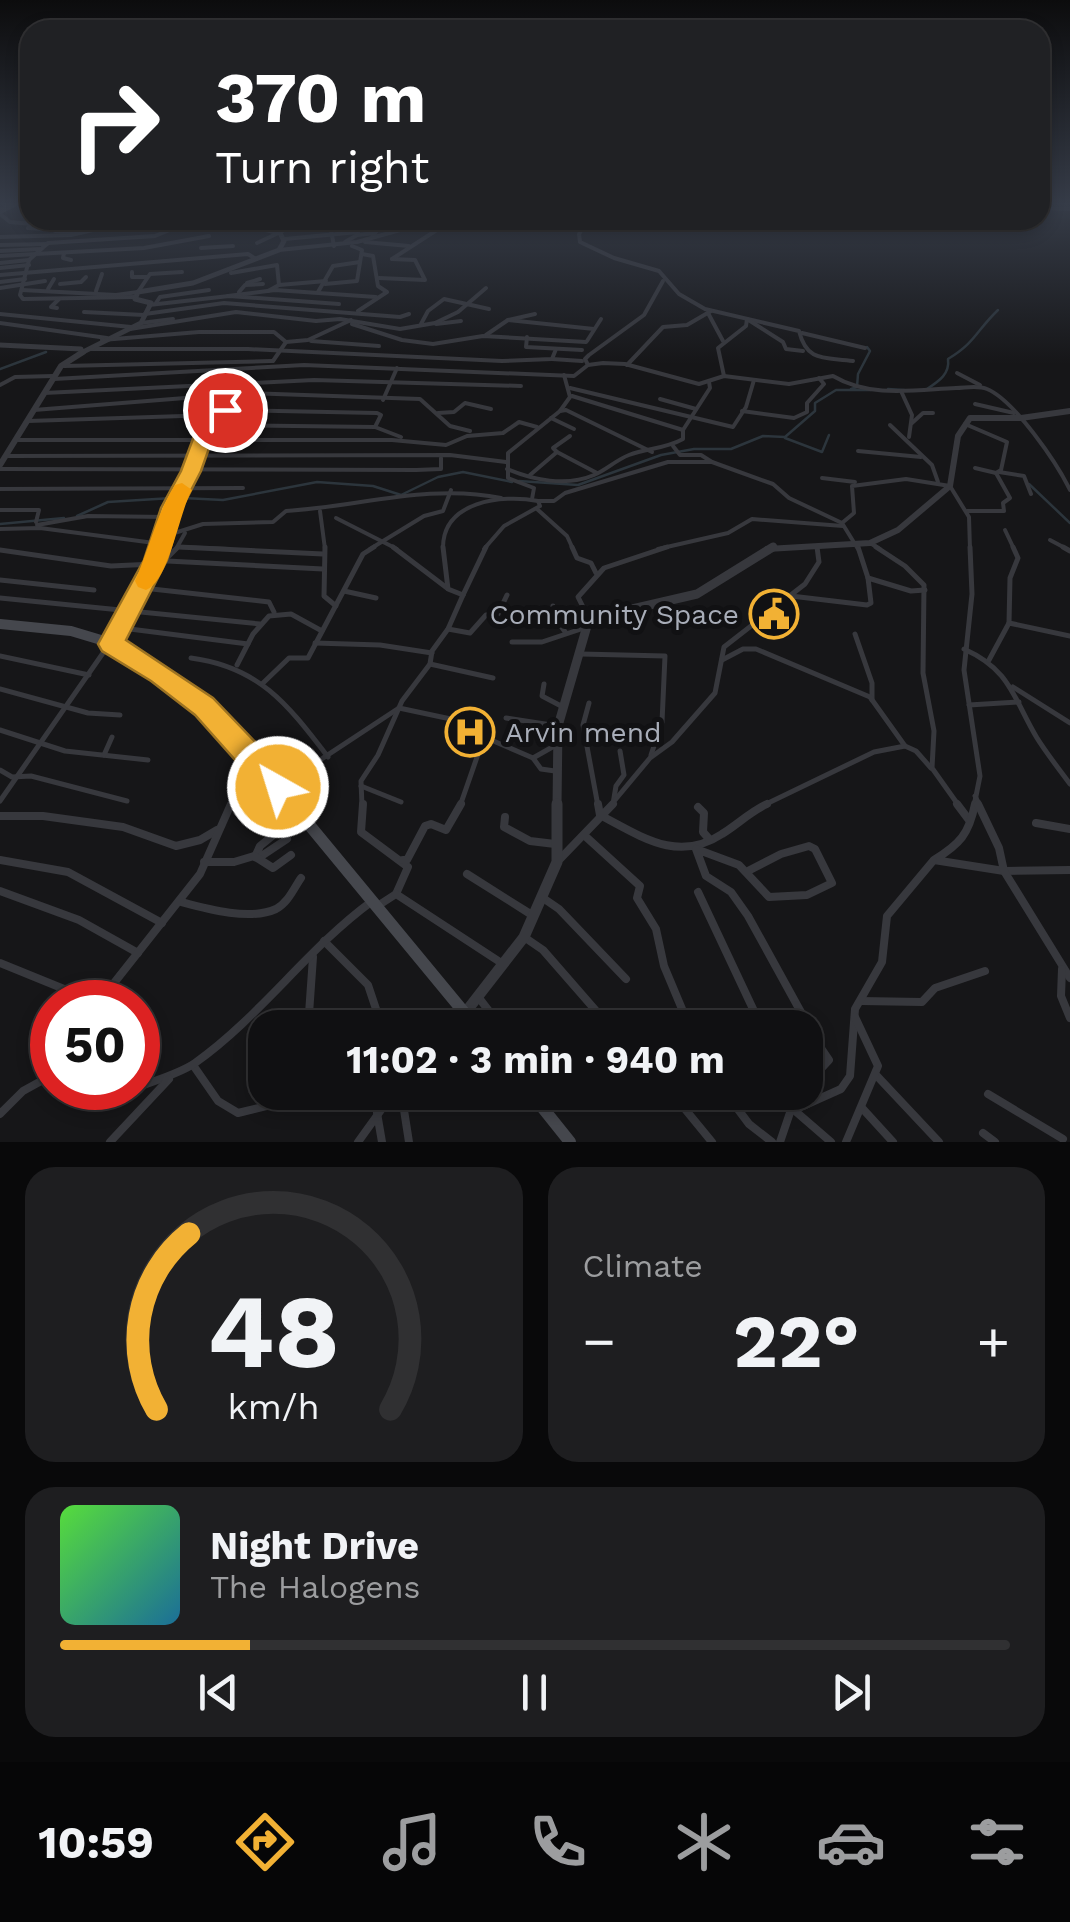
<!DOCTYPE html>
<html lang="en">
<head>
<meta charset="utf-8">
<style>
	:root { --surface:#101012; --page:#1e1e20; --text:#f1f3f6; --muted:#9c9d9f; --line:#303032; --accent:#f2b134 }
	body { margin:0; font-family:"Work Sans",sans-serif; background:var(--page); color:var(--text); height:100vh; display:flex; flex-direction:column; font-size:38px; white-space:nowrap }
	* { box-sizing:border-box; margin:0 }
	p { font-size:32px; color:var(--muted) }
	.icon { flex:none; width:55px; height:55px; fill:none; stroke:currentColor; stroke-width:2; stroke-linecap:round; stroke-linejoin:round }
	.map { position:relative; height:1142px; overflow:hidden }
	.sheet { display:flex; flex-direction:column; gap:25px; padding:25px; background:#09090a; flex:1 }
	.sheet>* { flex:none }
	.top-card { position:absolute; left:20px; top:20px; width:1030px; height:210px; border-radius:30px; box-shadow:0 5px 15px #0003,0 0 0 2px var(--line); background:#202124; color:#fff; overflow:hidden }
	.speed { position:absolute; left:30px; top:980px; display:flex; gap:20px; font-size:50px; font-weight:700; text-align:center }
	.speed>* { display:grid; place-content:center; width:130px; height:130px; border-radius:50%; background:var(--surface); box-shadow:0 5px 15px #0003,0 0 0 2px var(--line); line-height:1 }
	.speed .limit { border:15px solid #d22; background:#fff; color:#111 }
	.pin { position:absolute; display:grid; place-items:center; width:85px; height:85px; color:#fff; margin:-42px; border:5px solid #fff; border-radius:50%; box-shadow:0 2px 10px #0007 }
	.me { position:absolute; width:110px; margin:-55px; rotate:321deg; stroke-linejoin:round; filter:drop-shadow(0 0 8px #0008) }
	.turn { display:flex; align-items:center; gap:35px; height:210px; padding:0 30px; font-size:45px }
	.turn .icon { width:130px; height:130px; stroke-width:2.5 }
	.turn b { display:block; font-size:70px; line-height:85px }
	.big { font-size:75px; font-weight:700; line-height:1.1 }
	.sheet .tile { flex:1; display:flex; flex-direction:column; justify-content:center; gap:15px; min-width:0; padding:0 35px; border-radius:30px; background:var(--page) }
	.sheet .dial { align-items:center; gap:0 }
	.dial svg { height:260px; overflow:visible; fill:none; stroke:var(--line); stroke-width:7; stroke-linecap:round; text-anchor:middle }
	.dial text { fill:var(--text); stroke:none }
	.song { display:flex; align-items:center; gap:30px }
	.cover { width:120px; height:120px; border-radius:15px; background:linear-gradient(135deg,hsl(110 70% 55%),hsl(200 70% 35%)) }
	.played { height:10px; border-radius:5px; background:linear-gradient(90deg,var(--accent) 20%,var(--line) 20%) }
	.keys { display:flex; justify-content:space-around; direction:ltr }
	.heat { display:flex; justify-content:space-between; align-items:center; font-size:55px; direction:ltr }
	.sheet .tiles { flex:1; display:grid; gap:25px; grid-template-columns:1fr 1fr }
	.tile:last-child { grid-column:span 2 }
	.trip { position:absolute; left:248px; top:1010px; width:575px; height:100px; border-radius:30px; background:var(--surface); box-shadow:0 5px 15px #0003,0 0 0 2px var(--line); font-weight:700; line-height:100px; text-align:center }
	.tab-bar { display:flex; height:160px; justify-content:space-around; align-items:center; background:#060607; color:var(--muted) }
	.tab-bar .icon { width:70px; height:70px }
	.tab-bar .active { color:var(--accent) }
	.tab-bar b { font-size:45px; color:var(--text) }
	.map>svg:first-child { display:block }
	.lines { fill:none; stroke-linecap:round; stroke-linejoin:round }
	.stream { stroke:#2c353c; stroke-width:2.5 }
	.minor-far2 { stroke:#37383d; stroke-width:4 }
	.minor-far1 { stroke:#37383d; stroke-width:5 }
	.minor { stroke:#37383d; stroke-width:8 }
	.tertiary-far3 { stroke:#37383d; stroke-width:5 }
	.tertiary-far2 { stroke:#37383d; stroke-width:6 }
	.tertiary-far1 { stroke:#37383d; stroke-width:9 }
	.tertiary { stroke:#37383d; stroke-width:11 }
	.secondary-far2 { stroke:#45474d; stroke-width:6 }
	.secondary-far1 { stroke:#45474d; stroke-width:10 }
	.secondary { stroke:#45474d; stroke-width:12 }
	.route { fill:#f2b134; stroke:#9d7322; stroke-width:2.5 }
	.slow { fill:#f59e0b }
	.labels { text-anchor:middle; dominant-baseline:central; stroke-width:10; stroke-linejoin:round; paint-order:stroke }
	.poi-label { font-size:28px; fill:#a8adb8; stroke:#111113; text-anchor:end }
</style>
</head>
<body>
<div class="map">
<svg width="1070" height="1142" viewBox="0 0 1070 1142">
	<rect width="100%" height="100%" fill="#161618"/>
	<g class="lines">
		<g class="stream">
			<path d="M0,369l46,-17"/>
			<path d="M851,389l6,-2 1,-13 12,-23 -3,-4"/>
			<path d="M888,389l16,1"/>
			<path d="M927,389c12,-8 23,-15 21,-30 28,-17 28,-28 50,-49"/>
			<path d="M785,438l37,14 7,-17"/>
			<path d="M519,481l59,4 83,-30 33,-6h37l32,-13 22,1 30,-26v-8l21,-13h35"/>
			<path d="M1029,484l41,39"/>
			<path d="M183,498l40,2 94,-18 56,4 28,9 37,-18 25,-5 49,10"/>
			<path d="M77,516l31,-14 64,-4"/>
			<path d="M0,524l64,-6"/>
		</g>
		<g class="minor-far2">
			<path d="M1040,208l30,1"/>
			<path d="M0,214l10,8 22,2 -4,4 27,2"/>
			<path d="M329,220l5,26"/>
			<path d="M588,220l-9,14 1,8 34,16 45,13 20,23 26,15 94,22c8,32 26,26 54,30"/>
			<path d="M133,221l32,2 1,7"/>
			<path d="M62,223l40,2"/>
			<path d="M55,231l22,1"/>
			<path d="M357,235l18,-2"/>
			<path d="M0,237l71,-2 66,-15"/>
			<path d="M372,237l13,-17"/>
			<path d="M285,239l73,-7"/>
			<path d="M345,242l12,-7 4,-15"/>
			<path d="M365,242l44,4"/>
			<path d="M257,243l49,-23"/>
			<path d="M0,245l47,-1"/>
			<path d="M201,248l32,-2"/>
			<path d="M279,250l78,-8 79,-22"/>
			<path d="M0,251l40,-2"/>
			<path d="M64,253l-1,5 8,2"/>
			<path d="M0,256l144,-8 65,-12"/>
			<path d="M392,259l51,-33"/>
			<path d="M0,263l29,-3"/>
			<path d="M0,268l29,-3"/>
			<path d="M132,272v5h15"/>
			<path d="M231,273l46,-8 2,20 -11,6"/>
			<path d="M0,275l248,-21 8,5"/>
			<path d="M379,278l46,2 -10,-20 -23,-1"/>
			<path d="M0,282l25,-3"/>
			<path d="M247,283l13,-4"/>
			<path d="M60,284l21,-2 5,-5"/>
			<path d="M325,284l32,-3 5,-31 -10,-4"/>
			<path d="M279,285l47,-4"/>
			<path d="M0,288l45,-7"/>
			<path d="M48,289l6,-10"/>
			<path d="M22,290l94,5 22,-3 12,-18 32,-2"/>
			<path d="M96,291l6,-17"/>
			<path d="M239,292l6,-7 18,-1"/>
			<path d="M318,292l15,-26 27,-4"/>
			<path d="M228,296l47,-6 101,7"/>
			<path d="M135,297l-112,2 -3,-4 9,-35 19,-17 107,-7 39,-16"/>
			<path d="M156,303l4,-6 49,-7"/>
			<path d="M149,305l80,-9 110,8"/>
			<path d="M57,308l-6,-1 8,-8"/>
			<path d="M358,311l29,-19 -9,-6 -5,-30 -11,-2"/>
			<path d="M84,312l60,3"/>
			<path d="M708,313l15,28"/>
			<path d="M0,314l131,13"/>
			<path d="M145,314l79,-11 176,14 9,-3"/>
			<path d="M508,320l86,9"/>
			<path d="M0,323l107,15"/>
			<path d="M141,323l32,-4"/>
			<path d="M352,324l50,16 31,4 50,-8 103,6"/>
			<path d="M421,324l7,-13 16,-12 45,10"/>
			<path d="M436,324l25,-3"/>
			<path d="M130,329l106,-17 80,9 24,-2 60,10 35,-6 23,-11 28,-24"/>
			<path d="M802,333l63,15"/>
			<path d="M486,335l22,-15 27,-6"/>
			<path d="M527,337l-1,10 56,3"/>
			<path d="M102,340l97,-8h75l12,10"/>
			<path d="M311,341l68,5"/>
			<path d="M587,341l14,-22"/>
			<path d="M89,349h159l254,12 50,-2 4,-10"/>
			<path d="M552,359l30,2"/>
			<path d="M273,361l13,-19 22,-2 43,-20"/>
			<path d="M588,365l-3,-6 4,-4 55,-40 19,-34"/>
			<path d="M627,365l36,-38 24,-2 24,-14"/>
			<path d="M64,366l208,-5"/>
			<path d="M957,373l23,12"/>
			<path d="M724,376l-6,-28 28,-22 1,-7 36,23 3,7 17,2"/>
			<path d="M54,379l250,-14 270,11 14,-11 15,-2 22,1 74,20 25,-8 65,8 44,-8c37,22 81,14 123,12 9,0 22,-3 31,1 27,11 70,74 83,101"/>
			<path d="M0,385l15,-8 38,-1"/>
			<path d="M570,388l163,39 13,-20 8,-27"/>
			<path d="M901,391l11,24 -3,22"/>
			<path d="M44,393l270,-13 207,6"/>
			<path d="M572,396l111,34"/>
			<path d="M660,399l36,10"/>
			<path d="M383,400l14,-32"/>
			<path d="M975,404l39,9"/>
			<path d="M34,410l214,-17 172,6 30,27 20,5"/>
			<path d="M225,410l152,3 4,2 -6,12 26,10"/>
			<path d="M560,411l6,-1 86,42"/>
			<path d="M742,411l52,7 13,-6v-9l17,-19 -5,-6"/>
			<path d="M438,413l16,-1 11,-9 26,6"/>
			<path d="M551,418l23,11"/>
			<path d="M28,421l186,-6"/>
			<path d="M912,423l11,-10h10"/>
			<path d="M965,424l42,18 -6,28 -5,3 14,25 -7,5 1,8h-37"/>
			<path d="M210,425l165,2"/>
			<path d="M890,425l42,40 6,17"/>
			<path d="M17,440h375l54,5 21,-9 36,-3 16,-11 18,5"/>
			<path d="M858,451l63,6"/>
			<path d="M557,452l40,21"/>
			<path d="M6,456l444,-1 56,7"/>
			<path d="M712,462l61,22 16,14 53,25"/>
			<path d="M975,468l21,5"/>
			<path d="M0,469l416,1 25,-1v-11"/>
			<path d="M507,469c26,11 59,18 87,6 12,-5 22,-15 35,-20 18,-7 36,-6 54,-16v-9l27,-42 -1,-6"/>
			<path d="M999,472l25,4 7,18"/>
			<path d="M530,475l27,-23 -4,-4 17,-12"/>
			<path d="M822,478l33,4"/>
			<path d="M0,489l243,-1"/>
			<path d="M532,499l2,-11 -26,-10v-25l52,-42 10,-14 -6,-22"/>
			<path d="M538,501h16l11,-8 103,-31h44l-11,-7h-21l-7,-9"/>
			<path d="M537,509l30,27 6,13"/>
			<path d="M0,510h39l-3,12"/>
			<path d="M320,511l5,38"/>
			<path d="M336,518l61,31"/>
			<path d="M37,525l51,-9 80,1"/>
			<path d="M0,529l40,-1 122,16"/>
			<path d="M1005,530l9,19"/>
			<path d="M165,536l38,-12 70,-2 13,-11c72,-4 143,-28 215,-13"/>
			<path d="M1050,540l17,9"/>
			<path d="M870,543l10,6"/>
			<path d="M179,547l51,2"/>
			<path d="M159,549l12,-42 20,-36 19,-51 15,-10 21,-27"/>
			<path d="M176,549l9,-16"/>
			<path d="M370,549l54,-33 19,-5 8,-21"/>
			<path d="M443,549c-1,-48 59,-55 95,-48l2,5 -36,20 -20,23"/>
			<path d="M658,549l70,-16 24,-14 91,7"/>
			<path d="M858,549l-16,-26 12,-10 -2,-27 54,-7 44,7 19,31 1,32"/>
		</g>
		<g class="minor-far1">
			<path d="M179,547l144,7"/>
			<path d="M325,547l-1,49 12,10"/>
			<path d="M393,547l54,41"/>
			<path d="M443,547l5,42 15,6"/>
			<path d="M572,547l5,11 14,5 5,10"/>
			<path d="M858,547l10,31"/>
			<path d="M876,547l29,19 19,19 -1,88 11,58 -2,37 27,38"/>
			<path d="M970,547l2,47 -8,76 16,106 -6,30"/>
			<path d="M1063,547l7,4"/>
			<path d="M0,550l111,16 43,-2"/>
			<path d="M156,560l4,-13"/>
			<path d="M167,561l156,8"/>
			<path d="M0,580l94,10"/>
			<path d="M143,588l126,14 5,10"/>
			<path d="M344,591l32,7"/>
			<path d="M463,595l23,-48"/>
			<path d="M791,596l76,9 4,-2 -3,-25 43,13 14,-1"/>
			<path d="M0,598l260,26"/>
			<path d="M553,606l1,11 12,16"/>
			<path d="M589,619l-11,-22 26,-29 63,-21"/>
			<path d="M1009,623l1,-45 8,-20 -5,-11"/>
			<path d="M122,628l126,16"/>
			<path d="M448,629l22,4 16,-18 12,-1 9,-19"/>
			<path d="M855,634l17,49v17"/>
			<path d="M512,642h30l42,-14"/>
			<path d="M315,643l65,2 52,8"/>
			<path d="M964,649c47,21 49,49 73,89 10,16 22,31 33,46"/>
			<path d="M581,654l84,2 -3,66 -11,33"/>
			<path d="M0,656l89,19"/>
			<path d="M191,658c69,9 97,47 137,99"/>
			<path d="M722,660l21,-11h13l114,48 35,49 11,5 15,17"/>
			<path d="M989,660l20,-37 61,13"/>
			<path d="M430,664l63,14"/>
			<path d="M237,665l16,-31 16,-18 22,-2 31,17"/>
			<path d="M262,684l27,-26h19l55,-104 11,-7"/>
			<path d="M544,684l-2,12 21,11"/>
			<path d="M1013,687l57,36"/>
			<path d="M0,689l88,24 32,2"/>
			<path d="M589,703l-6,22 15,81"/>
			<path d="M969,705l50,-3"/>
			<path d="M506,718l52,8"/>
			<path d="M0,730l65,21 83,9"/>
			<path d="M484,737l49,21 8,11 14,2"/>
			<path d="M104,755l8,-18"/>
			<path d="M533,758l23,-13"/>
			<path d="M0,770l12,7 19,-1 96,25"/>
			<path d="M361,786l40,16"/>
			<path d="M279,787l120,-79 80,17 5,12 -24,69"/>
			<path d="M975,796l5,10"/>
			<path d="M0,801l126,-181 30,-60 11,-2 11,-11"/>
			<path d="M613,804l3,-18 8,-11 -4,-24"/>
			<path d="M230,806l5,-42 11,-12"/>
			<path d="M362,806l-1,-25 17,-26 24,-54 28,-37 2,-13 16,-22 15,-34"/>
			<path d="M610,806l40,-48 22,-16 43,-49 9,-46 81,-63 14,-22 -2,-15"/>
			<path d="M762,806l112,-54 31,-6"/>
		</g>
		<g class="minor">
			<path d="M363,804l-2,28 47,35 -12,27 -17,11"/>
			<path d="M598,804l2,11c42,22 78,48 122,19 16,-10 28,-22 45,-30"/>
			<path d="M957,804l12,16"/>
			<path d="M975,804c-6,30 -15,40 -41,56l70,11 66,-1"/>
			<path d="M978,804l21,44 5,23 66,107"/>
			<path d="M698,807l6,6 -1,19 7,8"/>
			<path d="M0,816h43l80,11 53,19 24,-6 17,-10"/>
			<path d="M505,817l-1,10 26,14 25,3"/>
			<path d="M1036,823l34,6"/>
			<path d="M584,835l56,51 -3,12 19,31 8,37 26,62"/>
			<path d="M255,857l5,-11 22,-18"/>
			<path d="M260,857l27,-18"/>
			<path d="M560,859l53,-55"/>
			<path d="M0,860l68,12 94,51"/>
			<path d="M403,860h4l18,-34 6,-2 15,6 15,-26"/>
			<path d="M204,862h30l20,-6 19,12 18,-13"/>
			<path d="M746,872l35,-18 28,-8 6,3 17,34 -25,12 -38,2 -30,-32 -43,-16 10,27 25,16 17,24 54,98 2,14"/>
			<path d="M467,874l65,41"/>
			<path d="M0,891l79,29 59,33"/>
			<path d="M698,892l64,136"/>
			<path d="M396,894l107,70"/>
			<path d="M543,898l16,11 67,70"/>
			<path d="M181,902c26,7 69,19 95,7 12,-6 18,-21 25,-31"/>
			<path d="M524,937l19,13 68,78"/>
			<path d="M324,941l44,44 12,36"/>
			<path d="M0,963l96,39"/>
			<path d="M1062,969l-1,27 9,22"/>
			<path d="M479,998l23,30"/>
			<path d="M861,1001l61,1 13,-14 50,-17"/>
			<path d="M99,1002l101,-128 31,-70"/>
			<path d="M308,1028l5,-71"/>
			<path d="M193,1065l25,36 20,12 85,-21"/>
			<path d="M877,1076l62,66"/>
			<path d="M805,1086l24,-26 -23,-34"/>
			<path d="M138,1087c18,-7 41,-13 57,-24 65,-46 112,-114 176,-161"/>
			<path d="M72,1088l12,8 50,-8"/>
			<path d="M406,1092l-2,18 5,32"/>
			<path d="M479,1092l11,4 22,-4"/>
			<path d="M549,1092l3,9 -3,11"/>
			<path d="M671,1092l41,50"/>
			<path d="M725,1092l24,32 23,18"/>
			<path d="M988,1094l75,45"/>
			<path d="M862,1108l31,34"/>
			<path d="M377,1113l5,29"/>
			<path d="M0,1114l23,-23 29,-16"/>
			<path d="M983,1133l12,9"/>
			<path d="M110,1142l59,-63"/>
			<path d="M358,1142l36,-50"/>
			<path d="M780,1142l17,-50"/>
			<path d="M831,1142l-37,-32 47,-21 9,-13 5,-67 27,-47 5,-46 46,-55"/>
			<path d="M846,1142l32,-76 -23,-49"/>
		</g>
		<g class="tertiary-far3">
			<path d="M0,345l81,4"/>
			<path d="M79,354l62,-31 10,-20 -16,-4 3,-7 55,-9 86,-33 5,-9 -4,-8 -53,-13"/>
		</g>
		<g class="tertiary-far2">
			<path d="M0,465l61,-99 22,-14"/>
			<path d="M767,549l103,-6 28,-13 52,-44 8,-50 12,-18h51l49,-7"/>
		</g>
		<path class="tertiary-far1" d="M557,806l1,-80 31,-107 108,-25 76,-47"/>
		<path class="tertiary" d="M465,1013l59,-76 33,-75v-58"/>
		<path class="secondary-far2" d="M0,211l14,-7"/>
		<path class="secondary-far1" d="M0,624l71,7 30,9 90,56 57,54 46,56"/>
		<g class="secondary">
			<path d="M292,804l185,224"/>
			<path d="M530,1092l40,50"/>
		</g>
	</g>
	<linearGradient id="sky" x2="0" y2="1"><stop stop-color="#0c0c0d"/><stop offset="0.56" stop-color="#363c48"/><stop offset="1" stop-color="#363c48" stop-opacity="0"/></linearGradient>
	<rect width="1070" height="364" fill="url(#sky)"/>
	<path class="route" d="M225,405l9,5 -16,13 -17,48 -19,37 -15,52 -41,80 87,58 76,79 4,10 -4,10 -11,4 -10,-4 -73,-82 -44,-34 -49,-30 -4,-7 46,-84 17,-52 20,-37 19,-51z"/>
	<path class="slow" d="M182,483l10,7c-13,22 -23,92 -46,100l-8,-3 -3,-6c14,-32 21,-66 40,-96z"/>
	<defs>
		<g id="civic-ring" transform="scale(2.5)"><circle r="9.5" fill="#111113" stroke="#f2b134" stroke-width="1.5"/><path d="M-.6-6.5H3V-4.5H.6V-3L4-1V1h2V6H-6V1h2V-1L-.6-3ZM-1.2 2.5V6h2.4V2.5Z" fill="#f2b134"/></g>
		<g id="hospital-ring" transform="scale(2.5)"><circle r="9.5" fill="#111113" stroke="#f2b134" stroke-width="1.5"/><path d="M-5-5h3v3.5h4V-5h3V5h-3V1.5h-4V5h-3Z" fill="#f2b134"/></g>
	</defs>
	<g fill-rule="evenodd">
		<use href="#civic-ring" x="774" y="614"/>
		<use href="#hospital-ring" x="470" y="732"/>
	</g>
	<g class="labels">
		<g class="poi-label">
			<text x="739" y="614">Community Space</text>
			<text x="505" y="732" text-anchor="start">Arvin mend</text>
		</g>
	</g>
</svg>
<div class="speed"><div class="limit">50</div></div>
<div class="pin" style="left:225px;top:410px;background:#d93025"><svg class="icon" aria-label="arrive" viewBox="0 0 24 24"><path d="M6 21V4h12l-3 4 3 4H6"/></svg></div>
<svg class="me" style="left:278px;top:787px" viewBox="-20 -20 40 40"><circle r="17" fill="#f2b134" stroke="#fff" stroke-width="3"/><path d="M0-11L8 9 0 5-8 9z" fill="#fff"/></svg>
<div class="trip">11:02 · 3 min · 940 m</div>
<div class="top-card">
<div class="turn"><svg class="icon" aria-label="right" viewBox="0 0 24 24"><path d="M7 20v-9h11M14 6l5 5-5 5"/></svg><div><b>370 m</b>Turn right</div></div>
</div>
</div>
<section class="sheet">
<div class="tiles">
<div class="tile dial"><svg viewBox="0 0 100 80">
<path d="M14 69A42 42 0 1 1 86 69"/>
<path d="M14 69A42 42 0 0 1 24 15" stroke="#f2b134"/>
<text x="50" y="56" font-size="32" font-weight="700">48</text>
<text x="50" y="72" font-size="11">km/h</text>
</svg></div>
<div class="tile"><p>Climate</p>
<div class="heat"><a>−</a><b class="big">22°</b><a>+</a></div>
</div>
<div class="tile">
<div class="song"><i class="cover"></i><div><b>Night Drive</b><p>The Halogens</p></div></div>
<div class="played"></div>
<div class="keys"><svg class="icon" aria-label="previous" viewBox="0 0 24 24"><path d="M18 5L8 12l10 7zM5 5v14"/></svg><svg class="icon" aria-label="pause" viewBox="0 0 24 24"><path d="M8 5v14M16 5v14"/></svg><svg class="icon" aria-label="next" viewBox="0 0 24 24"><path d="M6 5l10 7-10 7zM19 5v14"/></svg></div>
</div>
</div>
</section>
<nav class="tab-bar">
<b>10:59</b>
<svg class="icon active" aria-label="directions" viewBox="0 0 24 24"><path d="M12 3l9 9-9 9-9-9zM9 14v-3h6M13 9l2 2-2 2"/></svg>
<svg class="icon" aria-label="music" viewBox="0 0 24 24"><path d="M9 18V5l10-2v13"/><circle cx="6" cy="18" r="3"/><circle cx="16" cy="16" r="3"/></svg>
<svg class="icon" aria-label="phone" viewBox="0 0 24 24"><path d="M5 4h4l2 5-3 2q2 4 5 5l2-3 5 2v4C11 20 4 13 5 4z"/></svg>
<svg class="icon" aria-label="climate" viewBox="0 0 24 24"><path d="M12 3v18M4 7l16 10M4 17L20 7"/></svg>
<svg class="icon" aria-label="car" viewBox="0 0 24 24"><path d="M5 17H2v-5l4-1 3-4h7l3 4 3 1v5h-3M9 17h6M6 11h13"/><circle cx="7" cy="17" r="2"/><circle cx="17" cy="17" r="2"/></svg>
<svg class="icon" aria-label="filters" viewBox="0 0 24 24"><path d="M4 7h16M4 17h16"/><circle cx="9" cy="7" r="2"/><circle cx="15" cy="17" r="2"/></svg>
</nav>
</body>
</html>
